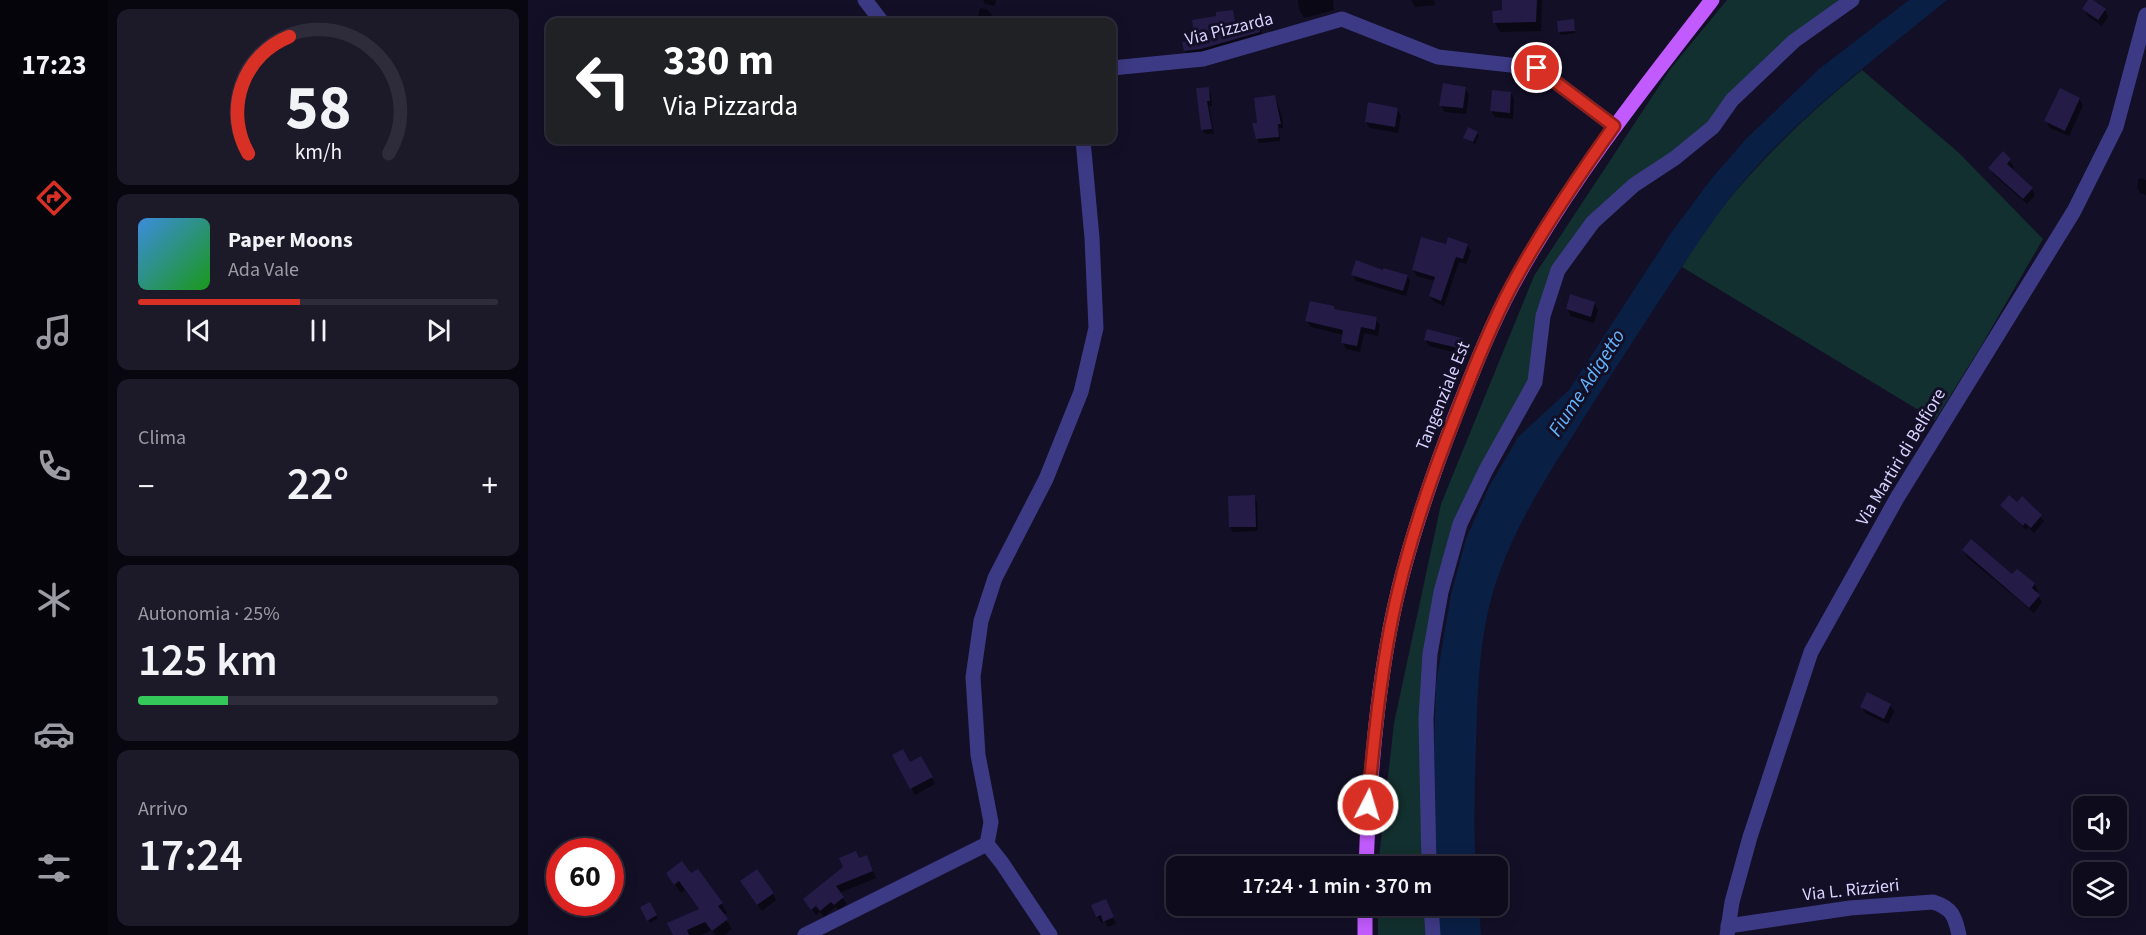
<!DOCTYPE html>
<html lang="it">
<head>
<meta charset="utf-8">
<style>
	:root { --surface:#0e0b1c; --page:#1c1929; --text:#f1f3f6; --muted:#9b9ba3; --line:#2e2b3b; --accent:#d93025 }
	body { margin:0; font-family:"Source Sans 3",sans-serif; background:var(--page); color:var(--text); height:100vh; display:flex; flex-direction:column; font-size:22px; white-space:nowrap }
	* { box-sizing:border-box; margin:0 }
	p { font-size:20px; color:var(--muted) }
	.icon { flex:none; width:33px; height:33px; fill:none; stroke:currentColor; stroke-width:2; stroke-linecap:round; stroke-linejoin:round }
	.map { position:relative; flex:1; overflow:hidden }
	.side { display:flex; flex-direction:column; gap:9px; padding:9px; background:#08060f; width:420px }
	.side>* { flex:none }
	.top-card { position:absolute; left:18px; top:18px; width:570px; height:126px; border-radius:12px; box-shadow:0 3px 15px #0003,0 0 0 2px var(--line); background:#202124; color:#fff; overflow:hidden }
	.fabs { position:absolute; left:1545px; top:796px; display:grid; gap:12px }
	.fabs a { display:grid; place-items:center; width:54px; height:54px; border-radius:12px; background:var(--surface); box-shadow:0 3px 15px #0003,0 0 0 2px var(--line); font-size:30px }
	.speed { position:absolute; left:18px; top:838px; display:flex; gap:12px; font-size:30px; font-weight:700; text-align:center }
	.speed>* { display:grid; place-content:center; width:78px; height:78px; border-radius:50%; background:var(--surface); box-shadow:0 3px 15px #0003,0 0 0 2px var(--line); line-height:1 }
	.speed .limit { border:9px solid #d22; background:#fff; color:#111 }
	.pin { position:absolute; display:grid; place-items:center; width:51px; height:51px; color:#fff; margin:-26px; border:3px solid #fff; border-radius:50%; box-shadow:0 2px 6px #0007 }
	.me { position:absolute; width:66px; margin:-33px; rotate:5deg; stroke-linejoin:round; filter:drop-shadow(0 0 4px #0008) }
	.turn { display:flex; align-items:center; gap:21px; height:126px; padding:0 18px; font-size:27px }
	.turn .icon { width:78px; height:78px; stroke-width:2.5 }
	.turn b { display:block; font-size:42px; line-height:51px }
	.big { font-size:45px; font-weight:600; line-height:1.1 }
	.side .tile { flex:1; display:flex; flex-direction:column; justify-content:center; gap:9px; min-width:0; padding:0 21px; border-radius:12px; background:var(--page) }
	.side .dial { align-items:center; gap:0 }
	.dial svg { height:156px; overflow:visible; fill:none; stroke:var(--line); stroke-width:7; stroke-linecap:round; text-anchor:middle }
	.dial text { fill:var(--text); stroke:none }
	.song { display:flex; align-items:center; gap:18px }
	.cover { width:72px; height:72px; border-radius:9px; background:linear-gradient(135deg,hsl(210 70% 55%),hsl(120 70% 35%)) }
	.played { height:6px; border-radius:3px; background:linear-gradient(90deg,var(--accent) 45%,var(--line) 45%) }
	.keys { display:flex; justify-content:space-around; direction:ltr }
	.heat { display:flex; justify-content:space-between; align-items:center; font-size:33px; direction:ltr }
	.charge { height:9px; border-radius:4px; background:linear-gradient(90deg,#34c759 25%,var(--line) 0) }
	.trip { position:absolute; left:638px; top:856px; width:342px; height:60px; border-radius:12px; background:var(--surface); box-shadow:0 3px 15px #0003,0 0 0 2px var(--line); font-weight:600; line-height:60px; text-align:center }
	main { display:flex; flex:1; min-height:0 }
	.tabs { display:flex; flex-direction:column; width:108px; justify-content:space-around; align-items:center; background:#06040b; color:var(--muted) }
	.tabs .icon { width:42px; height:42px }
	.tabs .active { color:var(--accent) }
	.tabs b { font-size:27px; color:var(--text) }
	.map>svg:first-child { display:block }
	.green { fill:#12302f }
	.water { fill:#0a1f44 }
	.shadow { fill:#0007 }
	.building { fill:#241b47 }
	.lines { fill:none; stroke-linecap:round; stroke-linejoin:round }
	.minor { stroke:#3d3a85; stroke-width:15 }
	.tertiary { stroke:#3d3a85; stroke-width:15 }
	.primary { stroke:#c25bff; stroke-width:15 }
	.route-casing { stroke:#8d1f18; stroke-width:15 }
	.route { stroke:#d93025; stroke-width:10 }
	.labels { text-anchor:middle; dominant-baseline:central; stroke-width:6; stroke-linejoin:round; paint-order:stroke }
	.street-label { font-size:18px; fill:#d9d4ff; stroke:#130f26 }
	.water-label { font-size:20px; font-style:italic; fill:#62b6ff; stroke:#130f26 }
</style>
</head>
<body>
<main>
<nav class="tabs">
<b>17:23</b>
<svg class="icon active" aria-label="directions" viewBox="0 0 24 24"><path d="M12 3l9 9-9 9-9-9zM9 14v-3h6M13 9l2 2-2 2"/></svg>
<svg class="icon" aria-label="music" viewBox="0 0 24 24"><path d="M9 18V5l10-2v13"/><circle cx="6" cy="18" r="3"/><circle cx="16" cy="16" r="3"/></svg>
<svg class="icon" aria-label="phone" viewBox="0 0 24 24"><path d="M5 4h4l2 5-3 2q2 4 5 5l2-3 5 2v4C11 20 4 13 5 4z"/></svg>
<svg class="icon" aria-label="climate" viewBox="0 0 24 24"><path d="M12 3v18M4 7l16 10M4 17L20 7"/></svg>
<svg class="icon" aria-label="car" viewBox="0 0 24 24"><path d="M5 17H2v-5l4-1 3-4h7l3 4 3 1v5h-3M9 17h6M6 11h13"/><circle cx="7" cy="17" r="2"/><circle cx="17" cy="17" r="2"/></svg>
<svg class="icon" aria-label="filters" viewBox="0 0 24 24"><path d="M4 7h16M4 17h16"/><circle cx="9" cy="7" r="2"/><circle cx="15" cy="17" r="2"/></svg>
</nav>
<section class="side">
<div class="tile dial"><svg viewBox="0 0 100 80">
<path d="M14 69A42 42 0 1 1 86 69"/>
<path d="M14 69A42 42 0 0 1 35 9" stroke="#d93025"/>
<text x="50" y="56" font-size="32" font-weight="700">58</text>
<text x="50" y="72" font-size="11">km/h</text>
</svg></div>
<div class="tile">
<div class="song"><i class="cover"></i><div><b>Paper Moons</b><p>Ada Vale</p></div></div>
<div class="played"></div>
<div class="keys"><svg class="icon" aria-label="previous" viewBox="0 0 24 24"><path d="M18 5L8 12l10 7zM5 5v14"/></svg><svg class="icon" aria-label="pause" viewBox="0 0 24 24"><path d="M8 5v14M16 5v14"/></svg><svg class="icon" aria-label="next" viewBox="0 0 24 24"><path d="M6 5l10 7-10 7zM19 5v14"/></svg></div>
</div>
<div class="tile"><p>Clima</p>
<div class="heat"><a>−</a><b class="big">22°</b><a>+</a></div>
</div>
<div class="tile"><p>Autonomia · 25%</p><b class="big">125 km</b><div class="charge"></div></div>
<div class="tile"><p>Arrivo</p><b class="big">17:24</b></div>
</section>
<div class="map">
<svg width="1618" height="935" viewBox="0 0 1618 935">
	<rect width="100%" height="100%" fill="#130f26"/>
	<g class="green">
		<path d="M1199,0h116l-286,266 -26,114 -75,139 -35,204v144h-43l16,-144 47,-219 93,-228 137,-208z"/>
		<path d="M1334,70l96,82 85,87 -63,109 -45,72 -253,-153c11,-18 22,-37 36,-54 42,-54 91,-100 144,-143z"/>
		<path d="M850,906h46l3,29h-49z"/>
	</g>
	<g class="water">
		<path d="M1381,0h38c-65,53 -134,105 -191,167 -29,32 -53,68 -77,104 -29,43 -57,87 -85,131 -34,55 -73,110 -95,172 -20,54 -21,112 -23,169 -1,41 -3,83 0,124h-41l-1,-119 2,-65 15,-89 15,-55 23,-52 29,-50 51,-47 102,-157 41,-55 34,-39 73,-70z"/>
		<path d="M909,906h42l2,29h-42z"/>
	</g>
	<g class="shadow">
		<path d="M455,0h13l-1,6 -10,-2z"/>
		<path d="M770,0h35l1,10 -30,8 -5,-9z"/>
		<path d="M883,0h23l1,5 -20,2z"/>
		<path d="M975,0h39l-1,31 -41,1 -5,-9 8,-12z"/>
		<path d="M452,8l8,2 4,6 -1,6h-14z"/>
		<path d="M1556,9l21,1 3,7 -6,9 -14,-10z"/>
		<path d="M704,12l4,10 21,-3 3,5 3,14 -75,18 -3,-5z"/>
		<path d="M1046,24l1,9 -14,2 -2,-3z"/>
		<path d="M937,88l4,7 -3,19 -21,-2 -4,-6z"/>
		<path d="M680,89l3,4 1,13h-3l5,28h-9l-3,-5z"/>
		<path d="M983,93l3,7 -1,19 -18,-2 -4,-6z"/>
		<path d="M747,96l7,21 1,11h-4l1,13 -21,2 -2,-5 2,-14z"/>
		<path d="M1551,99l4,6 -14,31 -19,-8 -4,-7z"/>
		<path d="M869,109l4,7 -3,17 -28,-5 -4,-6z"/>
		<path d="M949,133l2,3 -4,8 -10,-6z"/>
		<path d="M1475,153l11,14 -3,3 21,19 3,6 -8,9 -33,-29 -4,-7z"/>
		<path d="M1611,178l7,2v15l-6,-2 -3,-6z"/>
		<path d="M939,245l4,6 -5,13 -7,-2 -15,44 -10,-4 -4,-6 5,-15 -18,-5 -4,-6 34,-24z"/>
		<path d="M856,272l23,4 3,5 -4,15 -50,-15 -3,-6z"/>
		<path d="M1066,303l4,7 -4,13 -23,-7 -4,-7z"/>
		<path d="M807,310l41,9 4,6 -2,11 -14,-3 -4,19 -14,-3 -3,-6 1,-8 -33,-8 -4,-6z"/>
		<path d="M897,339l39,1 4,7 -2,8 -37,-9z"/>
		<path d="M726,497l3,5 1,29 -25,1 -3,-5z"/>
		<path d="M1494,498l22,23 -10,12 -6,-6 -2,3 -24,-25 15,-1z"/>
		<path d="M1436,551l48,25 22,8 4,7 -2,2 6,9 -8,11 -67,-56z"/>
		<path d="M1362,705l4,7 -6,12 -23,-11 -3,-6z"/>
		<path d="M366,756l16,8 11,-6 14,26 -20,11z"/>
		<path d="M331,859l11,4 6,15 -37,15 8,11 -9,6 -2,-3 -12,10 -4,-5 -4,3 -8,-10 37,-37z"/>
		<path d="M163,875l30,28 6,10 -4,2 9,14 -7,6h-10l-3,-5 -11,5h-27l26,-25 -15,-20 -4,3 -8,-11z"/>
		<path d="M217,888l28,6 3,6 -14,11z"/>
		<path d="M121,904l9,14 -8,5 -8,-15z"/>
		<path d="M581,907l7,17 -8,3 -3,-6 -4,2 -4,-7z"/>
	</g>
	<g class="building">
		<path d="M974,0h35l-1,22 -43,1 -1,-12 10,-1z"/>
		<path d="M1560,0h5l13,9 -8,11 -16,-11z"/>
		<path d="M705,10l2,11 23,-4 2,15 -59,17 -17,2 -2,-9 13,-2 -3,-20 24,-4v-4z"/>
		<path d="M1046,19l1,12 -17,1 -1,-11z"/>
		<path d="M915,83l23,4 -3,21 -24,-2z"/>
		<path d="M681,87l1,14h-3l5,28 -11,1 -5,-42z"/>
		<path d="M1532,88l20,10 -15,33 -21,-10z"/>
		<path d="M964,90l19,2 -1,21 -20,-2z"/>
		<path d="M747,95l6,29h-3l1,13 -23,2 -4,-16h5l-3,-25z"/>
		<path d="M840,102l30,6 -3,19 -30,-5z"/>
		<path d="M940,127l10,5 -5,10 -10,-4z"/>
		<path d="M1475,151l8,8 -4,5 26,24 -10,11 -35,-31z"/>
		<path d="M893,237l25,7 2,-7 20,7 -5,15 -7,-2 -15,44 -12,-5 6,-19 -23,-7z"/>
		<path d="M828,260l27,10v-2l25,7 -5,16 -52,-16z"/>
		<path d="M1042,294l25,8 -4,15 -25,-8z"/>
		<path d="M782,301l24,5v3l43,8 -2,13 -14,-3 -4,19 -16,-3 2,-13 -38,-9z"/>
		<path d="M899,329l38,10 -3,10 -38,-9z"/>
		<path d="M727,495l1,32h-27l-1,-31z"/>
		<path d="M1481,495l8,7 5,-6 20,19 -11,13 -6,-5 -2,3 -23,-21z"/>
		<path d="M1443,539l41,35 5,-5 18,14 -3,5 8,7 -11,13 -67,-58z"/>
		<path d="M1339,692l24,12 -7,15 -24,-12z"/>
		<path d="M375,749l7,13 11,-6 12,21 -23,12 -18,-34z"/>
		<path d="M328,851l3,7 8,-3 6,16 -37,15 8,11 -10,8 -3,-3 -11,9 -4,-5 -5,4 -8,-11 40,-32 -4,-9z"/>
		<path d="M154,861l9,12 7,-4 25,34 -5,3 10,13 -16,12 -7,-9 -18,8 2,5h-16l-6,-12 32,-14 -20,-28 -5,4 -8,-12z"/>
		<path d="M229,869l17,24 -17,12 -17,-24z"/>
		<path d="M578,899l8,18 -11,5 -2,-7 -5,2 -5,-12z"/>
		<path d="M122,902l7,13 -10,6 -7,-14z"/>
	</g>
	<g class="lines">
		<g class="minor">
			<path d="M337,0l17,22"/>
			<path d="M584,68l91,-9 139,-40 96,38 99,11 77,58"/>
			<path d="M901,867l-3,-148 4,-65 11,-62 19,-68 26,-54 49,-88 8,-66 15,-46 35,-48 41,-37 41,-27 38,-31 19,-27 62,-59 58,-41"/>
			<path d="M903,906l2,29"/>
			<path d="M1200,926l122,-18 83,-6c19,6 22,14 26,33"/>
			<path d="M277,935l182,-91"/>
			<path d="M522,935l-48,-72 -15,-19 4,-22 -13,-67 -5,-78 8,-56 14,-43 51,-99 35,-87 15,-64 -4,-90 -9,-98"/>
		</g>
		<path class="tertiary" d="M1199,935l5,-33 18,-65 61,-185 86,-154 177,-287 42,-84 30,-112"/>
		<g class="primary">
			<path d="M838,867c3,-80 9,-159 24,-238 14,-74 39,-146 66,-215 17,-43 34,-87 56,-128 56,-103 128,-194 200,-286"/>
			<path d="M837,935v-29"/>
		</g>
	</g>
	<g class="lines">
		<g class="route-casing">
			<path id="route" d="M840,805c5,-59 11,-118 22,-176 14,-74 39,-147 67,-217 16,-42 33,-85 54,-125 30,-56 66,-109 103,-161l-77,-58"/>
		</g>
		<use href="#route" class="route"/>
	</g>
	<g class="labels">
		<g class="street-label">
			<text transform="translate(701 29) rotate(-14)">Via Pizzarda</text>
			<text transform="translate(915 396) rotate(-68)">Tangenziale Est</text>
			<text transform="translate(1373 457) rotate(-59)">Via Martiri di Belfiore</text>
			<text transform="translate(1323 890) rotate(-6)">Via L. Rizzieri</text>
		</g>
		<g class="water-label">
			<text transform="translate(1059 383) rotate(-57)">Fiume Adigetto</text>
		</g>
	</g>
</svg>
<div class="fabs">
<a><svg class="icon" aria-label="sound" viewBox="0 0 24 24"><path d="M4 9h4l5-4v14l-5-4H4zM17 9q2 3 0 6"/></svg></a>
<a><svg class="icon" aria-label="layers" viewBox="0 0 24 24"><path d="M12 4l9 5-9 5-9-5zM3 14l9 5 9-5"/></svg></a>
</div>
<div class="speed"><div class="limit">60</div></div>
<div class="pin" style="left:1009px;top:68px;background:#d93025"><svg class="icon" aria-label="arrive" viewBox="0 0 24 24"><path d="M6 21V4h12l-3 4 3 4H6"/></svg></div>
<svg class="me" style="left:840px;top:805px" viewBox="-20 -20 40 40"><circle r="17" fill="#d93025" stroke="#fff" stroke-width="3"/><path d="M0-11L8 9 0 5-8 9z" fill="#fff"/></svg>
<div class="trip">17:24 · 1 min · 370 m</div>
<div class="top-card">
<div class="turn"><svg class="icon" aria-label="left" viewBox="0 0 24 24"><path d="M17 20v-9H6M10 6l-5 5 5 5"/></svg><div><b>330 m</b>Via Pizzarda</div></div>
</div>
</div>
</main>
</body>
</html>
